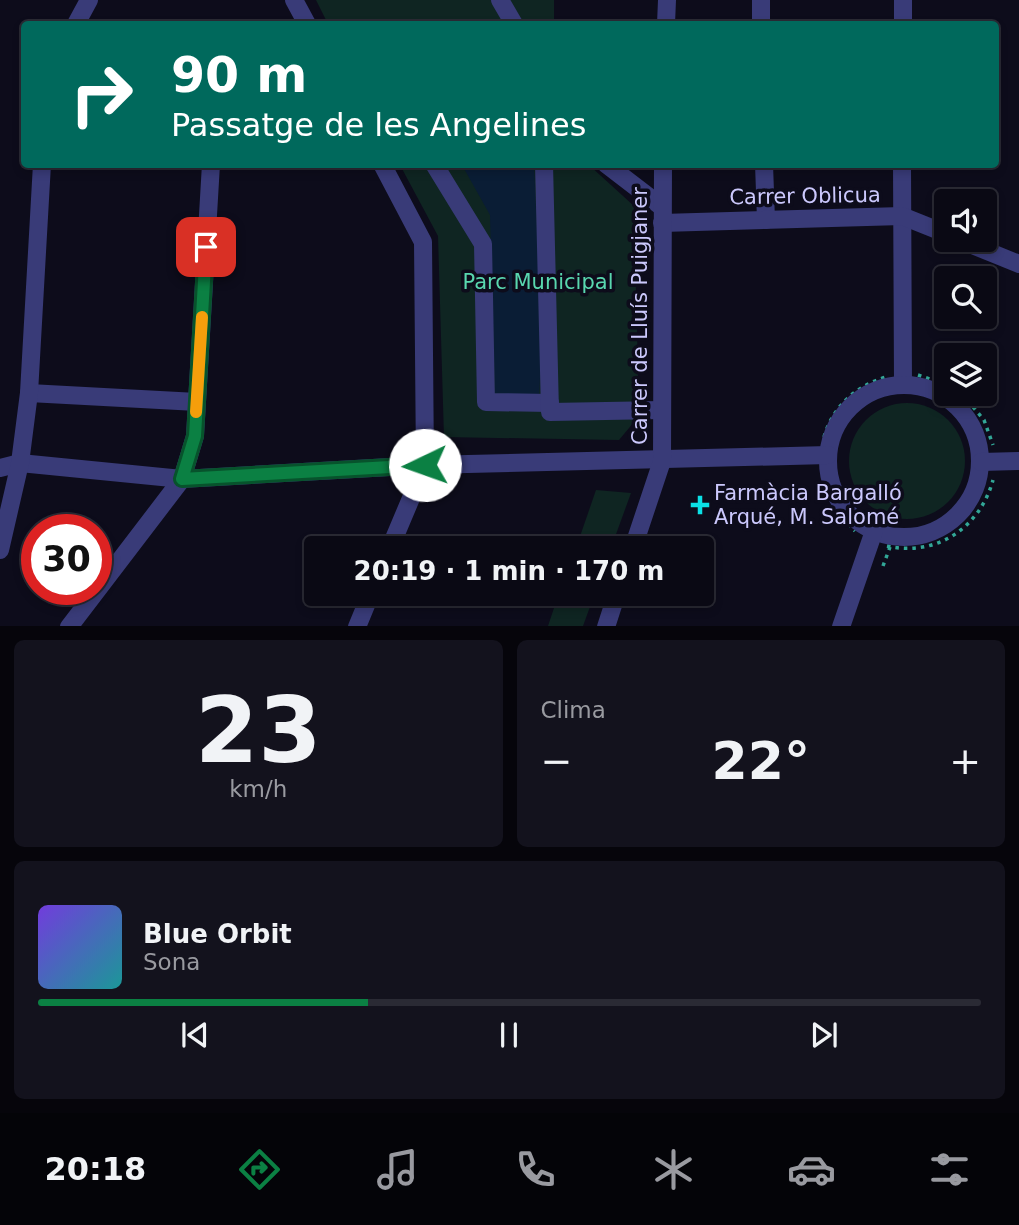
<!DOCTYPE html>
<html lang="es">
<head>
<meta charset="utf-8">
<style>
	:root { --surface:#0a0914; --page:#13121d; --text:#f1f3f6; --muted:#999aa0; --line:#2a2a34; --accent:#0b8043 }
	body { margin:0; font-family:"DejaVu Sans",sans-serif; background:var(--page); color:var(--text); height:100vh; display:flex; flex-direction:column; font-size:26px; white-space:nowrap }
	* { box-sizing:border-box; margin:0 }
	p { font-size:23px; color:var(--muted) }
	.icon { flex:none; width:38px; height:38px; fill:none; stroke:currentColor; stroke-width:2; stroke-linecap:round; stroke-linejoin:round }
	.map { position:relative; height:626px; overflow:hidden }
	.panel { display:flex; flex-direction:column; gap:14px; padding:14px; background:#06050b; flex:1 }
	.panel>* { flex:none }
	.hud { position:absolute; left:21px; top:21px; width:978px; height:147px; border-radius:7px; box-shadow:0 4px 10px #0003,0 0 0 2px var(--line); background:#00695c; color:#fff; overflow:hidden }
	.fabs { position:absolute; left:934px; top:189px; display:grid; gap:14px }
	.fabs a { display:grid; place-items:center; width:63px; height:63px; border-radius:7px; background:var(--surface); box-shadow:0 4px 10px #0003,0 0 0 2px var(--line); font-size:35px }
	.speed { position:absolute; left:21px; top:514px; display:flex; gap:14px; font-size:35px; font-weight:700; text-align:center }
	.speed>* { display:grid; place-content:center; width:91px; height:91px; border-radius:50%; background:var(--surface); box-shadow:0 4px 10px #0003,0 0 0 2px var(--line); line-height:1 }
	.speed .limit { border:10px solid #d22; background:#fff; color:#111 }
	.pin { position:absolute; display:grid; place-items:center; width:60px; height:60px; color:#fff; margin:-30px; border-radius:14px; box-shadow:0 4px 10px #0006 }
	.me { position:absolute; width:77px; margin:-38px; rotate:267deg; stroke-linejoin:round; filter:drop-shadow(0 0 5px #0008) }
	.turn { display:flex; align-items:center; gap:24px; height:147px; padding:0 35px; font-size:32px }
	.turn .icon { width:91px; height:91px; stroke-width:2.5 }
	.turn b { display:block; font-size:49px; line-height:60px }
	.big { font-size:52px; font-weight:600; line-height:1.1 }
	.panel .widget { flex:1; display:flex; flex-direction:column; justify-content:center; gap:10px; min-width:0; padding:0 24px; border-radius:10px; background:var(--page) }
	.panel .dial { align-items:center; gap:0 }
	.dial b { font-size:91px; line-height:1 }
	.song { display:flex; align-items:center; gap:21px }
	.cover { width:84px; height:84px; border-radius:10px; background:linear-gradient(135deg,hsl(260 70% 55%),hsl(180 70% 35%)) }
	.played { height:7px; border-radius:4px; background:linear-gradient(90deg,var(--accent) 35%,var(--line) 35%) }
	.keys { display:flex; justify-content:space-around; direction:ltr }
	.heat { display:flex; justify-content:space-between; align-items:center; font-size:38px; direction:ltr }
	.panel .tiles { flex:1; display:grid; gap:14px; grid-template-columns:1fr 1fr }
	.widget:last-child { grid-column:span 2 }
	.trip { position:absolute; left:304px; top:536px; width:410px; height:70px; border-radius:7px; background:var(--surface); box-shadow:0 4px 10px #0003,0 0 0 2px var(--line); font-weight:600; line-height:70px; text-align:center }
	.menu { display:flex; height:112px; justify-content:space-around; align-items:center; background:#040408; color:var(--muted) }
	.menu .icon { width:49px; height:49px }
	.menu .selected { color:var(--accent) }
	.menu b { font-size:32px; color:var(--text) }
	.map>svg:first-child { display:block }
	.green { fill:#0f2522 }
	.water { fill:#0a1d35 }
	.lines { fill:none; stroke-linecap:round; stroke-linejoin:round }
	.path { stroke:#32a797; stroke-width:3.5; stroke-dasharray:3.5 5; stroke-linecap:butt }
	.minor { stroke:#393b78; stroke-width:18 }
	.route-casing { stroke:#07532c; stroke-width:18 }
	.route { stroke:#0b8043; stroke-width:12 }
	.slow { stroke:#f59e0b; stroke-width:12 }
	.poi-dot { fill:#0be0e6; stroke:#0d0c1b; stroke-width:2.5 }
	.labels { text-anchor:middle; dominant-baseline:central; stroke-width:7; stroke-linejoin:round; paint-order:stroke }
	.street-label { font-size:21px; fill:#cbc8fc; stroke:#0d0c1b }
	.park-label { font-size:21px; fill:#59d7af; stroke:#0d0c1b }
	.poi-label { font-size:21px; fill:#cbc8fc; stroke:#0d0c1b; text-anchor:start }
</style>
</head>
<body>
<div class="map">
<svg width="1019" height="627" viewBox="0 0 1019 627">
	<rect width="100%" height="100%" fill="#0d0c1b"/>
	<g class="green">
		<path d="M316,0h238v24h-226z"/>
		<path d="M400,165h189l45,41 5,210 -20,24 -175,-3 -6,-201z"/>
		<circle cx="907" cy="461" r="58"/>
		<path d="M596,490l35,3 -20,55h-35z"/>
		<path d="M559,593h36l-12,33h-35z"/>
	</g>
	<path class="water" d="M462,165h72l8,176 -3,55 -44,-3 -5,-178z"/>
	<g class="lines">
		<g class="path">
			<path d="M918,375l29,10"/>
			<path d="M962,394l22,26 9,25"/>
			<path d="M824,437c9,-31 32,-51 62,-60"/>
			<path d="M822,472l12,36 21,23"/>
			<path d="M887,546c49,11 93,-18 106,-66"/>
			<path d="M883,566l7,-19"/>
		</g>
		<g class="minor">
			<path d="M294,0l13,24"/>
			<path d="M500,0l14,24"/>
			<path d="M761,0v24"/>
			<path d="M76,24l13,-24"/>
			<path d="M666,24l1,-24"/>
			<path d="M903,24v-24"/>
			<path d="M382,164l41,78 2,223 -35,83"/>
			<path d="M434,164l49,80 3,158 64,1"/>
			<path d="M544,164l6,248 112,-2"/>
			<path d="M606,164l56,43"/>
			<path d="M764,164l2,56"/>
			<path d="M902,164l1,220"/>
			<path d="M662,223l240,-7 45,18"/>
			<path d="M960,240l59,24"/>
			<circle cx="904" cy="461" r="76"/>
			<path d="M29,393l168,9"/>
			<path d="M981,462l38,-1"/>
			<path d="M0,468l20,-5 162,16 243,-14 403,-10"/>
			<path d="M633,548l29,-87 1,-297"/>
			<path d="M0,550l20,-87 9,-70 13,-229"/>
			<path d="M69,627l113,-148 13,-43 16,-272"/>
			<path d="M357,627l14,-34"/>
			<path d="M606,627l11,-34"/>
			<path d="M841,627l33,-96"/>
		</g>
	</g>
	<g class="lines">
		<g class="route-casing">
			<path id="route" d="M206,247l-11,189 -13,43 243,-14"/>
		</g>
		<use href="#route" class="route"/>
		<path class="slow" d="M196,412l6,-95"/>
	</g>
	<path class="poi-dot" d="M696.5 494.5h7v7h7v7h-7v7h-7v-7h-7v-7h7z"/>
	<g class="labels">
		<g class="street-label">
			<text transform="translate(805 196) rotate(-1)">Carrer Oblicua</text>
			<text transform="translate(640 316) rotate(-90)">Carrer de Lluís Puigjaner</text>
		</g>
		<g class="park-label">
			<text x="538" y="282">Parc Municipal</text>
		</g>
		<g class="poi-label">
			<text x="714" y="493">Farmàcia Bargalló<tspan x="714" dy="24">Arqué, M. Salomé</tspan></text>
		</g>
	</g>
</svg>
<div class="fabs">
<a><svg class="icon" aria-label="sound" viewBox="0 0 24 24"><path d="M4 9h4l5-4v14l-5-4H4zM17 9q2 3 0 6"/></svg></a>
<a><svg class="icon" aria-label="search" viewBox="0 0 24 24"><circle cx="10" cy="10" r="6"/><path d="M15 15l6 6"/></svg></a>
<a><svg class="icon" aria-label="layers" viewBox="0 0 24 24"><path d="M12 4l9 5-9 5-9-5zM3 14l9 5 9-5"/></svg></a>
</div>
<div class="speed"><div class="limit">30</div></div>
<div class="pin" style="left:206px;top:247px;background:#d93025"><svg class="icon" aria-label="arrive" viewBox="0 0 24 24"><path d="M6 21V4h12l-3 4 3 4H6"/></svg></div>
<svg class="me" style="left:425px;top:465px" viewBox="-20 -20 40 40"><circle r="19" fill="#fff"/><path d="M0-13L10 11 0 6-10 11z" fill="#0b8043"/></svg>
<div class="trip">20:19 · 1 min · 170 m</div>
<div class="hud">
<div class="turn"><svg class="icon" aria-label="right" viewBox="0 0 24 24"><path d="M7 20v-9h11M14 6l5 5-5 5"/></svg><div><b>90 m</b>Passatge de les Angelines</div></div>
</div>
</div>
<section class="panel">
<div class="tiles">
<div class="widget dial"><b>23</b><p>km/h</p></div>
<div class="widget"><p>Clima</p>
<div class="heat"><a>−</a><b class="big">22°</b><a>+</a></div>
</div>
<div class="widget">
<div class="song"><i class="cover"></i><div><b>Blue Orbit</b><p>Sona</p></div></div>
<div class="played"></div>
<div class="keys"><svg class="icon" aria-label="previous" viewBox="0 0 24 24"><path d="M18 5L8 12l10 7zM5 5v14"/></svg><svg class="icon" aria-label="pause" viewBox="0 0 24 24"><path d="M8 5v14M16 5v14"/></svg><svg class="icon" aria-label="next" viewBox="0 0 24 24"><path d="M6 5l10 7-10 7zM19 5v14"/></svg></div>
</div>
</div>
</section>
<nav class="menu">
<b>20:18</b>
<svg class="icon selected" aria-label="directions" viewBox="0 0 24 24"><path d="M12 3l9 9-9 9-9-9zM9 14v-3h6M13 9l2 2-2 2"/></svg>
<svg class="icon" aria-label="music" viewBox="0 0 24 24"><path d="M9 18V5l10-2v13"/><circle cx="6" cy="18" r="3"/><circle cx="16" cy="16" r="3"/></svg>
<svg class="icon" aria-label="phone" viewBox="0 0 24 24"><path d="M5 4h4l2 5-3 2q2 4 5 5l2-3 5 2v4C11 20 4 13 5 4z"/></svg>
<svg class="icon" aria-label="climate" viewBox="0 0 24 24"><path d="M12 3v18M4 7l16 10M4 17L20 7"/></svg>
<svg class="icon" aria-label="car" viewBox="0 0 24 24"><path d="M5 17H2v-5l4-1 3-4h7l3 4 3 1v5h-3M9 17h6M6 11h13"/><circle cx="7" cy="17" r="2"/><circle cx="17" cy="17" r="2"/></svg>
<svg class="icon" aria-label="filters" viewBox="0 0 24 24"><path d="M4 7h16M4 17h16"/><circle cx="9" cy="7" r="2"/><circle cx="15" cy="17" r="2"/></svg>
</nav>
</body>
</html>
